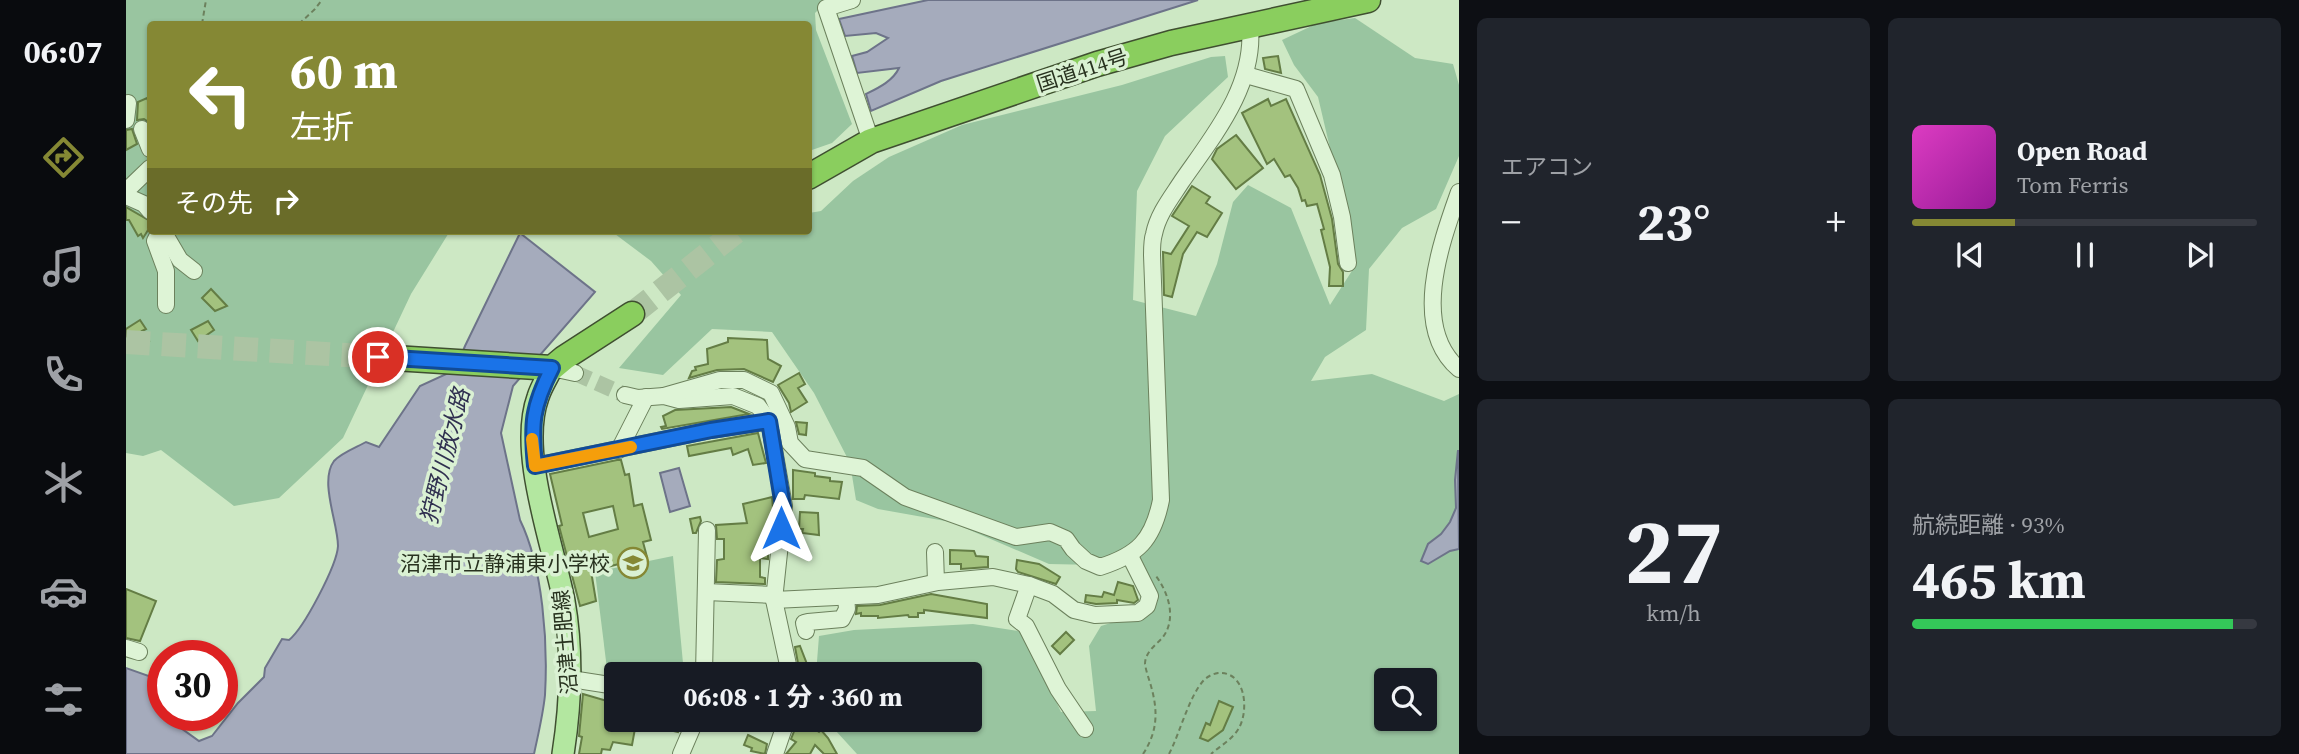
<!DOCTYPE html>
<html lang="ja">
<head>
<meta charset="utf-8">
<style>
	:root { --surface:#171b24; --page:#20242c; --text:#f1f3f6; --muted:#9ea1a6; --line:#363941; --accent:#858834 }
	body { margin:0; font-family:"Source Serif 4","Noto Sans JP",serif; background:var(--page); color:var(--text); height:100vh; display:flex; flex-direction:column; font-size:26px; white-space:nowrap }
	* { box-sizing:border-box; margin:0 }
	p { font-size:23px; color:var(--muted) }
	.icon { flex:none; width:38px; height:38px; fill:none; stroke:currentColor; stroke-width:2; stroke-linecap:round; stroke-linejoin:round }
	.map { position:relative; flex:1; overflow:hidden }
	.sheet { display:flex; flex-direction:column; gap:18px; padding:18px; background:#0d0f14; width:840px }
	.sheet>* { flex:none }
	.hud { position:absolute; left:21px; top:21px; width:665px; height:214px; border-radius:7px; box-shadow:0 2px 5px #0004; background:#858834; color:#fff; overflow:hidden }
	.buttons { position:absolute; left:1248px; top:668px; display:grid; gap:14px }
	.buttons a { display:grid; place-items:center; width:63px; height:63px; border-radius:7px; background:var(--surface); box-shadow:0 2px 5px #0004; font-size:35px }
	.speed { position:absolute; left:21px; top:640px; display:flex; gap:14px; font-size:35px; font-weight:700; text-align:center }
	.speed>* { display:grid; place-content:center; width:91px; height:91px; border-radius:50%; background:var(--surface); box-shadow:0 2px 5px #0004; line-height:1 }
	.speed .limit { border:10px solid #d22; background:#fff; color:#111 }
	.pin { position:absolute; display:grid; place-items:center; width:60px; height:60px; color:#fff; margin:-30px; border:4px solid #fff; border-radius:50%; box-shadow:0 2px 7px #0007 }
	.me { position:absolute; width:77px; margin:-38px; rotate:0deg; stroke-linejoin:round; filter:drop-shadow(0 0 5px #0008) }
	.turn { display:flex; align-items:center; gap:24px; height:147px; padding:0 28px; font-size:32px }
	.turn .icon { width:91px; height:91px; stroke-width:2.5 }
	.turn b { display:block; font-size:49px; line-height:60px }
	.then { display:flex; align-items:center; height:66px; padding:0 28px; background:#0003; gap:14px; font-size:26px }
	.big { font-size:52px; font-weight:700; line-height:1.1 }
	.sheet .card { flex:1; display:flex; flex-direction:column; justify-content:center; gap:10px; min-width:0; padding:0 24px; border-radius:10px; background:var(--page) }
	.sheet .dial { align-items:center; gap:0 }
	.dial b { font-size:91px; line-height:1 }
	.song { display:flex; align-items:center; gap:21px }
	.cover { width:84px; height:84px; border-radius:10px; background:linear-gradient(135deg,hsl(310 70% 55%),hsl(300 70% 35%)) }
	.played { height:7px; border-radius:4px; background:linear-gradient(90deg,var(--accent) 30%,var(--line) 30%) }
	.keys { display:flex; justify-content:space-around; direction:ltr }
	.heat { display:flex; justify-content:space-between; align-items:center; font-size:38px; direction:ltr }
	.charge { height:10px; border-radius:5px; background:linear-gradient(90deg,#34c759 93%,var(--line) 0) }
	.sheet .tiles { flex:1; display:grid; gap:18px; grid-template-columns:repeat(2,1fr) }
	.trip { position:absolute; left:478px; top:662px; width:378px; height:70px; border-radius:7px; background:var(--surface); box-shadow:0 2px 5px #0004; font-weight:700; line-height:70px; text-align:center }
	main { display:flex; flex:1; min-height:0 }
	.tabs { display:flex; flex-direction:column; width:126px; justify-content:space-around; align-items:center; background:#090b0e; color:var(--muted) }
	.tabs .icon { width:49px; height:49px }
	.tabs .selected { color:var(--accent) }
	.tabs b { font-size:32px; color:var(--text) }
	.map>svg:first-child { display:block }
	.green { fill:#99c5a0; fill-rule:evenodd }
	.water { fill:#a5abbc; stroke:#6d7389; stroke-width:2 }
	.building { fill:#a3c27e; stroke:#647d45; stroke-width:2; fill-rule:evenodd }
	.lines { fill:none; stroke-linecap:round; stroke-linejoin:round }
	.minor-tunnel { stroke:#acc4a3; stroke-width:16; stroke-dasharray:16 8; stroke-linecap:butt }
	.highway-tunnel { stroke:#acc4a3; stroke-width:24; stroke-dasharray:24 12; stroke-linecap:butt }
	.minor-casing { stroke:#6c815d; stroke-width:18 }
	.major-casing { stroke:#3f4f30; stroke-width:24 }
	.highway-casing { stroke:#3f4f30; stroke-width:27 }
	.path { stroke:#6c815d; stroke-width:2; stroke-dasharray:5 3.5; stroke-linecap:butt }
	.minor { stroke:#def4d6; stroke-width:16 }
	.major { stroke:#b3e7a0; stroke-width:21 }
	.highway { stroke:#8ace5e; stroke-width:24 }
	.route-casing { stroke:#114b97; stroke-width:18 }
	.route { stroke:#1a73e8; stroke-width:12 }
	.slow { stroke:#f59e0b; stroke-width:12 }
	.labels { text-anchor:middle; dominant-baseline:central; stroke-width:7; stroke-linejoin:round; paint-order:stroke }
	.street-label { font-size:21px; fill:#28321f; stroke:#daf1d3 }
	.poi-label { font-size:21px; fill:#28321f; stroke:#daf1d3; text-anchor:end }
	.water-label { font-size:23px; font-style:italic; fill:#303050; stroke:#daf1d3 }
</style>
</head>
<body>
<main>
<nav class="tabs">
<b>06:07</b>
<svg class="icon selected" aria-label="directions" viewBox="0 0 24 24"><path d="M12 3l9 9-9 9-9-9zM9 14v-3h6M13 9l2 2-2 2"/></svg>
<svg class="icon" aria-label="music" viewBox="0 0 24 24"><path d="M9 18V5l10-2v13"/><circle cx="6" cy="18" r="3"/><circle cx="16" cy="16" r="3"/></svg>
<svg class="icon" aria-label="phone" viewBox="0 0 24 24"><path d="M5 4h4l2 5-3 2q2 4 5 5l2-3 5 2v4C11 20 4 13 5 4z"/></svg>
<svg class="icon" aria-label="climate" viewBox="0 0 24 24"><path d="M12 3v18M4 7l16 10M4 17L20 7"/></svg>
<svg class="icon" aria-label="car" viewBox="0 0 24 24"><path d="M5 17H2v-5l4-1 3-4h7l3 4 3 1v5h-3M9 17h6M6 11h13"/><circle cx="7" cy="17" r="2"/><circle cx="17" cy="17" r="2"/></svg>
<svg class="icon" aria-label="filters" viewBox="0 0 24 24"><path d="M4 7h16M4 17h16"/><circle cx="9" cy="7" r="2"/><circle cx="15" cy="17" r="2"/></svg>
</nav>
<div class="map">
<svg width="1333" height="754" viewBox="0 0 1333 754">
	<rect width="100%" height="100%" fill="#cde8c4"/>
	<g class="green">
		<path d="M0,0h702l-13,13 1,17 36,94 -20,19 -23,8 -1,-127h-658v207h300l-39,63 -68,144 -64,60 -45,8 -73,-56 -18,6 -17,-3z"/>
		<path d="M1229,18l60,40 38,6 6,21v71l-23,53 -34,19 -33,41 -3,61 -41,27 -14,24 61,-7 72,27 15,-7v360h-602l-32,-35h145v-45h-154l3,-38 35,-6 119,-6 51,8 37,80 35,-1 -7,-65 12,-20 52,-16 -8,-44 -96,-2 -98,-42 -73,-13 -22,-9 -6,-37 -36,-70 -42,-61 -60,-3 -49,46 -44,-7 62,-73 -30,-34 -40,-30h197l1,-18 12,-2 32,-30 36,-24 73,-32 160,-40 89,-28 14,-1 3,21 -63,59 -28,55 -4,109 63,16 21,-52 16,-62 15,-17 43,23 39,97 27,-42 -39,-166 -24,-32 -12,-25 36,-17zM1260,681h38v38h-38z"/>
		<path d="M547,556l11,118h-44l-33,-5 -12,-97z"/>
	</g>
	<g class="water">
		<path d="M802,0h270l-257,81 -70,30 -5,-17c12,-6 27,-13 33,-26l-42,5 -5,-17 15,-4 21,-14 -12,-5 -31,3 -6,-17z"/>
		<path d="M394,233l75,59 -82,94 -12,47 19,87c23,47 28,123 25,175 -2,20 -7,40 -11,59h-408v-86l34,12 3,11v25h8l3,7 25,18 13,-5 26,-33 26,-26 1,-9 17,-29 7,1c15,-12 48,-75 49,-94 0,-23 -19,-65 -4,-85 7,-8 23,-14 32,-19l13,5 41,-61 35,-16 10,-24z"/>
		<path d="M1332,450l1,99 -9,2 -22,13 -7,-3 7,-17 13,-10 9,-12 6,-14 -1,-28z"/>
		<path d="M553,468l11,38 -20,6 -10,-39z"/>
	</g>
	<g class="building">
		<path d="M1152,56l3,17 -16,-4 -2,-11z"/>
		<path d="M21,98l3,7v18l-6,-4 -7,1 1,-18z"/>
		<path d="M1142,99l3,7 15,-7 34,76 12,44 6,45 5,8v14h-14l1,-19 -9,-37 3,-1 -7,-25 -10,2 -2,-6 -3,1 -4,-13 -8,-13 -5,2 -11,-18 -7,5 -25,-51z"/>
		<path d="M6,129l5,15 -11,6v-20z"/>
		<path d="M1110,135l27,33 -27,21 -24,-30 5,-10z"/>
		<path d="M1066,186l18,11 -4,6 16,10 -15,24 -10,-5 -14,22 -11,43 -8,-2 -1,-43 8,2 18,-28 -17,-10z"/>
		<path d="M0,207l24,14v6l-7,11 -2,-4 -3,2 -9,-16h-3z"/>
		<path d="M85,289l16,17 -12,5 -13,-13z"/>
		<path d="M14,320l6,9 -4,2 7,10 -13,8 -10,-14v-6z"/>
		<path d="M82,321l6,9 -16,11 -7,-11z"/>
		<path d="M602,338l39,2 1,19 13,7 -8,16 -29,-13 -27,1 -28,8 3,-7 4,-1 -1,-3 13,-3 -1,-15 21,-7z"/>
		<path d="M673,373l6,11 -7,4 9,14 -16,10 -2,-9 -11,-18z"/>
		<path d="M605,407l18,7 -87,15 -1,-2 5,-1 -3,-10 12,-6z"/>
		<path d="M670,422l11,1 -1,12 -7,-1z"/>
		<path d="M632,433l8,30 -13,2 -5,-16 -15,6 -2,-7 -42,8 -2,-10z"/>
		<path d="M491,460h4l4,15 4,-1 5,32 8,-2 9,36 -8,2 4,15 -56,14 5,30 -16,5 -21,-80 3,-1 -12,-51zM487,506l5,23 -29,8 -6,-24z"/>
		<path d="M667,470l22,3v3l15,2v3l12,1 -3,17 -34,-4 -1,4h-11z"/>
		<path d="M646,497l1,11 -2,18 -3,1v32l-8,-1v19l5,1v6l-49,-2 1,-22 7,-1v-20h-7l-1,-14 31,-2 -4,-19z"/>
		<path d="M674,512l18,1 1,22 -17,-2 1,-4h-4z"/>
		<path d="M574,517l1,4 -5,12h-3l-3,-14z"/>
		<path d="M824,550l24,1 2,5 12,1v10l-27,2v-5h-11z"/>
		<path d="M891,560l22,4 21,13 -4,7 -38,-12 -2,-3z"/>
		<path d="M992,582l15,4 5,14 -4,3 -17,-3v3l-21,1 -11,-2 1,-7 16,2 2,-5 10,3z"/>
		<path d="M0,589l30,12 -16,40 -14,-3z"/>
		<path d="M805,594l56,10v14l-63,-8v3h-6v4h-9l-1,-2 -30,3v-2h-17v-3l-5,1 1,-8 23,-1z"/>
		<path d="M940,632l8,8 -14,14 -8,-8z"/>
		<path d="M674,646l7,18 8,1v7l-15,2 -5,-27z"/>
		<path d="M457,694l24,7 1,-6 8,1v23l20,4 -4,22 -19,-3 -3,8 -8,-1 -1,5h-22l3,-17 -3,-1z"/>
		<path d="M1093,701l14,6 -10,23 -15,11 -8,-3 6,-15 4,2z"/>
		<path d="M531,719h24l-3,13 -22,-5z"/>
		<path d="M580,719l11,2 -1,9 -11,-2z"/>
		<path d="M673,719l20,13 2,-2 7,8 9,16h-13l-9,-9 -5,9h-24l10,-12 -5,-3z"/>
		<path d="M622,735l19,9 -2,10 -14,-3 1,-3 -8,-3z"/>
	</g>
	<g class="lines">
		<path class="minor-tunnel" d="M449,373l50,22"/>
		<g class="highway-tunnel">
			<path d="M506,314l105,-83"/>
			<path d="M0,342l252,15"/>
		</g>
		<g class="minor-casing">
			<g id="minor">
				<path d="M726,0l-26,8 45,133"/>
				<path d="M1120,75l50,14 36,86 10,42 6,46"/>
				<path d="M0,120l2,-17"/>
				<path d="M16,129l8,20"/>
				<path d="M0,191l24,-23"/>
				<path d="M1333,192c-18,51 -49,135 0,177"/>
				<path d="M0,196l18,8 6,7"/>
				<path d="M34,231l-5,10 11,30v34"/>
				<path d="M37,231l17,29 14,11"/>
				<path d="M426,368l23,5"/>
				<path d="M499,395l13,3 26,-2 15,4 54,-4 25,10 11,15 15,85 -10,94 16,74"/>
				<path d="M538,396l56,-16h24l27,13 16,34 3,16 15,16 58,9 42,29 111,40 34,-5 16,7 7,10 13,12 14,6c38,-12 53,-27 61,-67l-9,-245c0,-7 0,-15 2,-21 4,-20 17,-36 28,-53 32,-46 73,-95 68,-154"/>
				<path d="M493,450l27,-53"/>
				<path d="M409,466l176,-36 58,-9"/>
				<path d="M809,552l1,30"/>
				<path d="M903,585l-12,34 9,7 32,63 27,40"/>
				<path d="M580,592l69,3"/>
				<path d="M648,600l104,-5 60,-13 55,-5 36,8 24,9 21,16 21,5 43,-2 9,-7 3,-10 -20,-40"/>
				<path d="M680,631l-2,-8 4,-1 34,-3 5,-10 -1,-12"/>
				<path d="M0,648l13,4"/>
				<path d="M578,674l3,-144"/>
				<path d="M445,679l45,7"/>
				<path d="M555,754l15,-35"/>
				<path d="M649,754l12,-35"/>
			</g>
		</g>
		<g class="major-casing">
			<path id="major" d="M426,368c-5,10 -11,19 -14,29 -20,55 15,147 26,204 9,51 7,102 -1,153"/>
		</g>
		<g class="highway-casing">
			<g id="highway">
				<path d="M682,177l63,-36 226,-77 74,-21 197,-43"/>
				<path d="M252,357l174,11 12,-10 68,-44"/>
			</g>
		</g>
		<g class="path">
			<path d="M76,24l4,-24"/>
			<path d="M173,24l16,-15 7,-9"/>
			<path d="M1017,754c15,-23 15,-43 8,-68 -2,-7 -5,-15 -6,-22 0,-12 11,-19 18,-27 14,-19 5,-45 -7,-61"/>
			<path d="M1043,754c11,-21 20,-58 35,-74 4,-4 9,-6 14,-7 28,-2 31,37 21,55 -6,11 -19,18 -28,26"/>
		</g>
		<use href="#minor" class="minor"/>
		<use href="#major" class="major"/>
		<use href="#highway" class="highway"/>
	</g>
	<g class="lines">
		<g class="route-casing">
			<path id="route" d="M252,357l174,11c-20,39 -21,56 -17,98l176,-36 58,-9 14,85 -2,22"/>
		</g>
		<use href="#route" class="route"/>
		<path class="slow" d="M406,439l3,27 96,-19"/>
	</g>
	<defs>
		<g id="school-ring" transform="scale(1.575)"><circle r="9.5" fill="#daf1d3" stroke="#858834" stroke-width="1.5"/><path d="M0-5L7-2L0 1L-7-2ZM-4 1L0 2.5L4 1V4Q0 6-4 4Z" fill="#858834"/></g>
	</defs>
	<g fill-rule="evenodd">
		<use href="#school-ring" x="507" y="563"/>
	</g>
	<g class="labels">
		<g class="street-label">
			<text transform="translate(956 70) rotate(-18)">国道414号</text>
			<text transform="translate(439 642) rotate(-95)">沼津土肥線</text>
		</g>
		<g class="poi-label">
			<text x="484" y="563">沼津市立静浦東小学校</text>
		</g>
		<g class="water-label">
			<text transform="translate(319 456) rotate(-76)">狩野川放水路</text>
		</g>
	</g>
</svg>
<div class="buttons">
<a><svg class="icon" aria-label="search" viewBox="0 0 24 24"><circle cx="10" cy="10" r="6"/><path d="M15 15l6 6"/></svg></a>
</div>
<div class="speed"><div class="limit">30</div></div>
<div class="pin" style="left:252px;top:357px;background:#d93025"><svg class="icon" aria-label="arrive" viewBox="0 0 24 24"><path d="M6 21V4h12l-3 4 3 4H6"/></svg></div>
<svg class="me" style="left:655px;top:528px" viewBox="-20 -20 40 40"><path d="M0-17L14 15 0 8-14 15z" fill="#1a73e8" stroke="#fff" stroke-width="4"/></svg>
<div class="trip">06:08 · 1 分 · 360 m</div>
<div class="hud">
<div class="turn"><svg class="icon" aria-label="left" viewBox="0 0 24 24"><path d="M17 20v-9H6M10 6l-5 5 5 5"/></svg><div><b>60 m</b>左折</div></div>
<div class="then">その先<svg class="icon" aria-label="right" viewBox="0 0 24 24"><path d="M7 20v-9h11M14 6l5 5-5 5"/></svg></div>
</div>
</div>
<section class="sheet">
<div class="tiles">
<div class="card"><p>エアコン</p>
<div class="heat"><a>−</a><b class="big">23°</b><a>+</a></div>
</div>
<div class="card">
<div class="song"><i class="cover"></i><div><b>Open Road</b><p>Tom Ferris</p></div></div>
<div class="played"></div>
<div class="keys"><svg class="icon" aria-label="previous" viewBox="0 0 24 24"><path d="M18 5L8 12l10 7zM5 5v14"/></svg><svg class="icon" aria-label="pause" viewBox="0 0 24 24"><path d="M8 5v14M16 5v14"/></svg><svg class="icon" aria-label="next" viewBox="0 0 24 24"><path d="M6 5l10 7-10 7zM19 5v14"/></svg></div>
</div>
<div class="card dial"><b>27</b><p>km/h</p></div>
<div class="card"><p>航続距離 · 93%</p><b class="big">465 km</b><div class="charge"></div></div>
</div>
</section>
</main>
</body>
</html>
